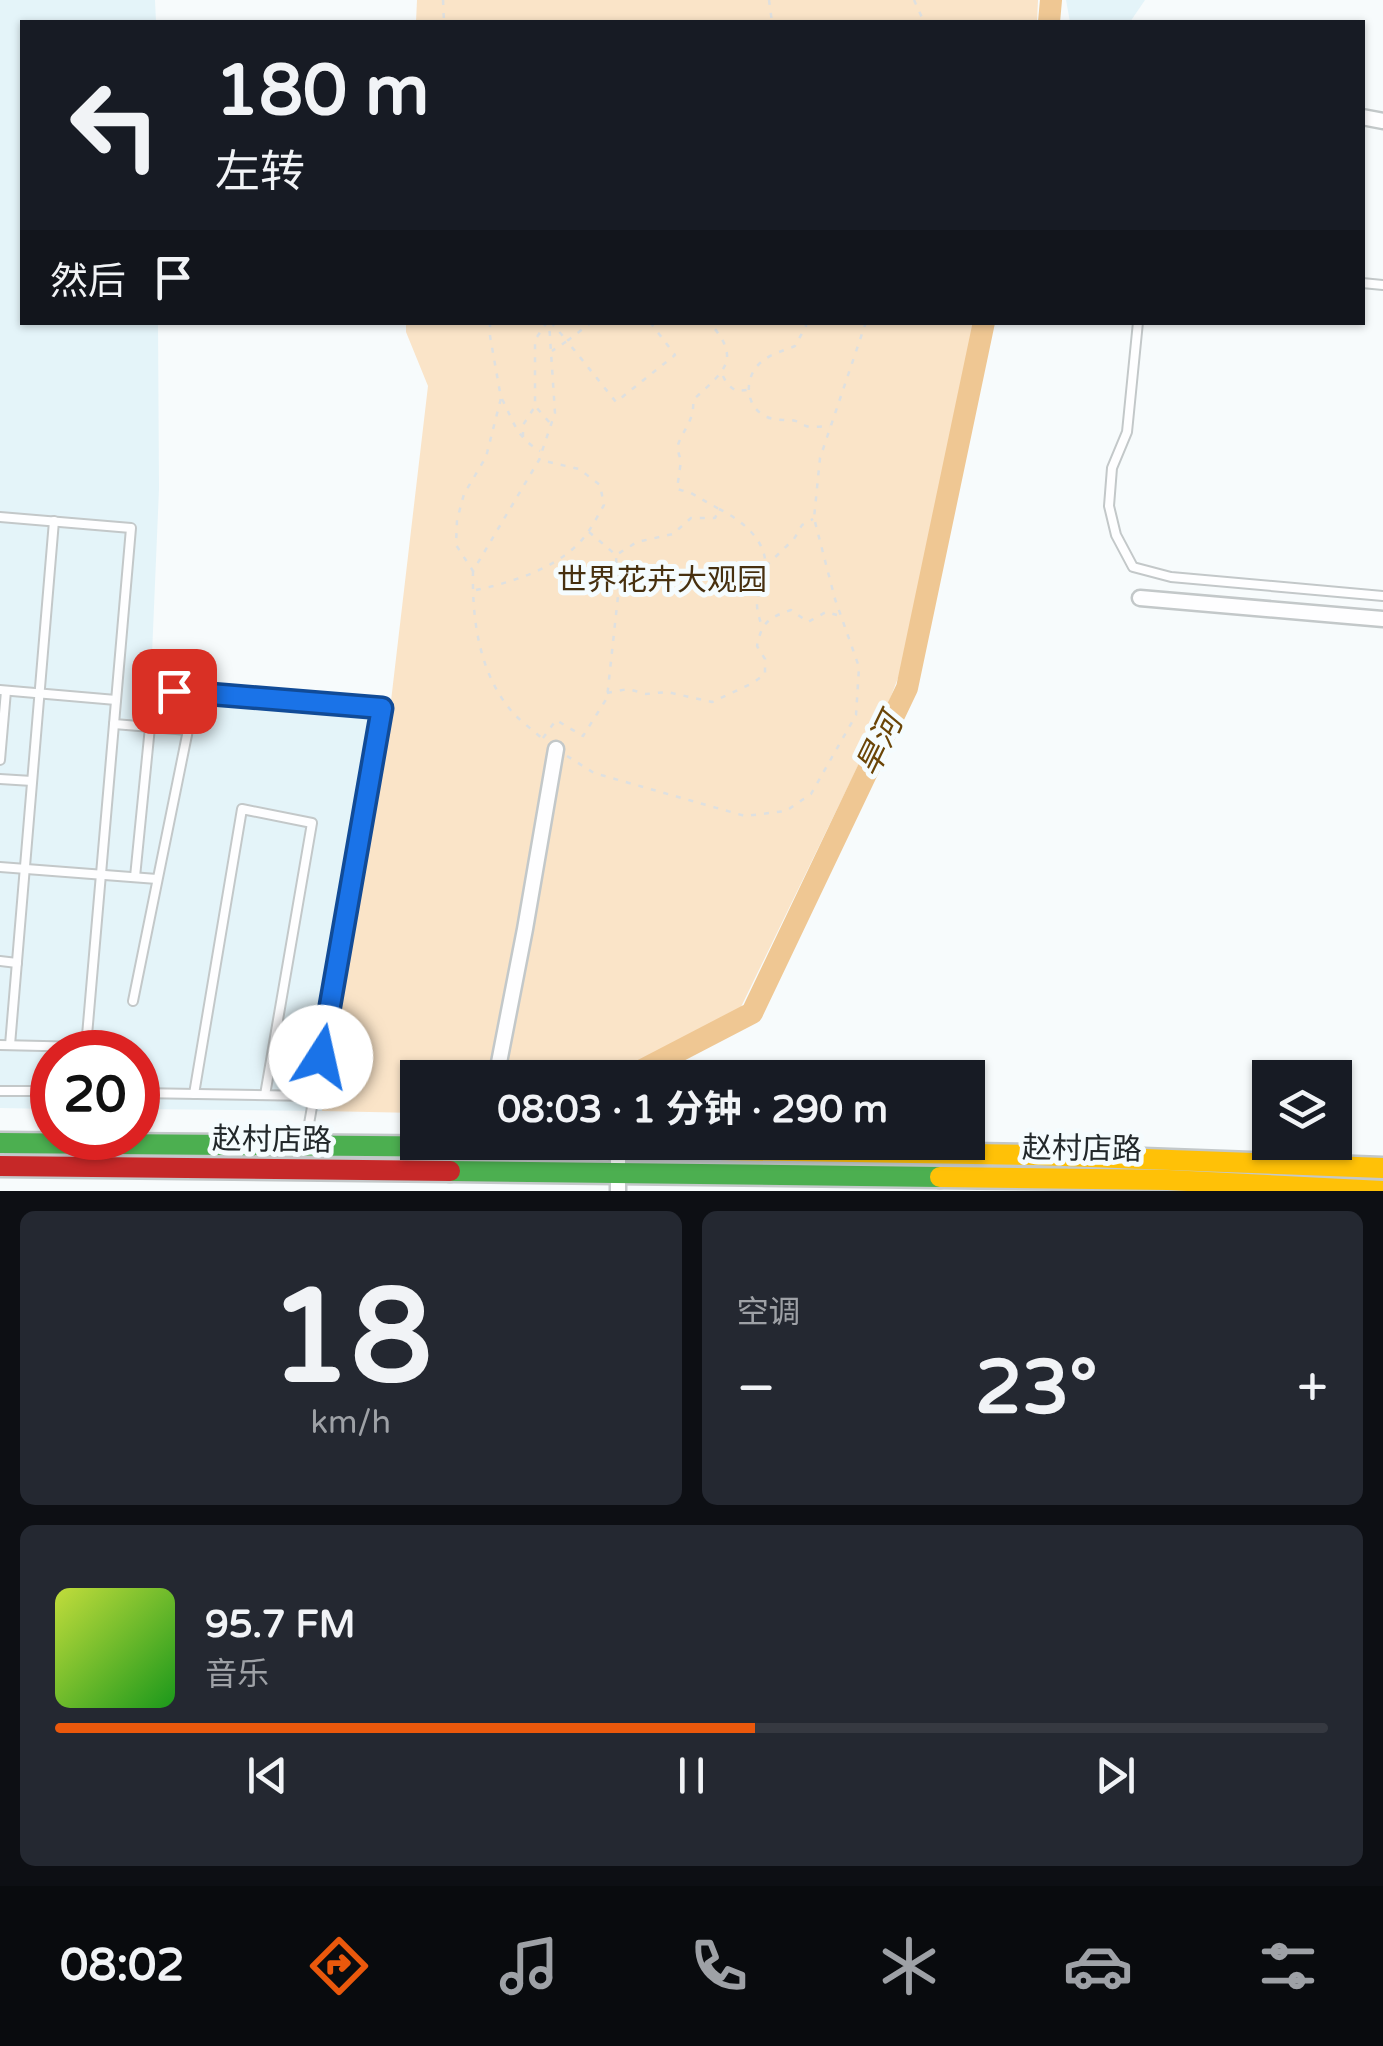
<!DOCTYPE html>
<html lang="zh">
<head>
<meta charset="utf-8">
<style>
	:root { --surface:#171b24; --page:#242831; --text:#f1f3f6; --muted:#9ea1a6; --line:#363941; --accent:#ea580c }
	body { margin:0; font-family:"Varela Round","Noto Sans SC",sans-serif; background:var(--page); color:var(--text); height:100vh; display:flex; flex-direction:column; font-size:38px; white-space:nowrap }
	* { box-sizing:border-box; margin:0 }
	p { font-size:32px; color:var(--muted) }
	.icon { flex:none; width:55px; height:55px; fill:none; stroke:currentColor; stroke-width:2; stroke-linecap:round; stroke-linejoin:round }
	.map { position:relative; height:1191px; overflow:hidden }
	.drawer { display:flex; flex-direction:column; gap:20px; padding:20px; background:#0d0f14; flex:1 }
	.drawer>* { flex:none }
	.banner { position:absolute; left:20px; top:20px; width:1345px; height:305px; border-radius:0px; box-shadow:0 2px 8px #0004; background:#171b24; color:var(--text); overflow:hidden }
	.controls { position:absolute; left:1252px; top:1060px; display:grid; gap:20px }
	.controls a { display:grid; place-items:center; width:100px; height:100px; border-radius:0px; background:var(--surface); box-shadow:0 2px 8px #0004; font-size:50px }
	.speed { position:absolute; left:30px; top:1030px; display:flex; gap:20px; font-size:50px; font-weight:700; text-align:center }
	.speed>* { display:grid; place-content:center; width:130px; height:130px; border-radius:50%; background:var(--surface); box-shadow:0 2px 8px #0004; line-height:1 }
	.speed .limit { border:15px solid #d22; background:#fff; color:#111 }
	.pin { position:absolute; display:grid; place-items:center; width:85px; height:85px; color:#fff; margin:-42px; border-radius:20px; box-shadow:0 5px 15px #0006 }
	.me { position:absolute; width:110px; margin:-55px; rotate:10deg; stroke-linejoin:round; filter:drop-shadow(0 0 8px #0008) }
	.turn { display:flex; align-items:center; gap:35px; height:210px; padding:0 30px; font-size:45px }
	.turn .icon { width:130px; height:130px; stroke-width:2.5 }
	.turn b { display:block; font-size:70px; line-height:85px }
	.then { display:flex; align-items:center; height:95px; padding:0 30px; background:#0003; gap:20px; font-size:38px }
	.big { font-size:75px; font-weight:700; line-height:1.1 }
	.drawer .card { flex:1; display:flex; flex-direction:column; justify-content:center; gap:15px; min-width:0; padding:0 35px; border-radius:15px; background:var(--page) }
	.drawer .dial { align-items:center; gap:0 }
	.dial b { font-size:130px; line-height:1 }
	.song { display:flex; align-items:center; gap:30px }
	.cover { width:120px; height:120px; border-radius:15px; background:linear-gradient(135deg,hsl(70 70% 55%),hsl(120 70% 35%)) }
	.played { height:10px; border-radius:5px; background:linear-gradient(90deg,var(--accent) 55%,var(--line) 55%) }
	.keys { display:flex; justify-content:space-around; direction:ltr }
	.heat { display:flex; justify-content:space-between; align-items:center; font-size:55px; direction:ltr }
	.drawer .tiles { flex:1; display:grid; gap:20px; grid-template-columns:1fr 1fr }
	.card:last-child { grid-column:span 2 }
	.trip { position:absolute; left:400px; top:1060px; width:585px; height:100px; border-radius:0px; background:var(--surface); box-shadow:0 2px 8px #0004; font-weight:700; line-height:100px; text-align:center }
	.tab-bar { display:flex; height:160px; justify-content:space-around; align-items:center; background:#090b0e; color:var(--muted) }
	.tab-bar .icon { width:70px; height:70px }
	.tab-bar .active { color:var(--accent) }
	.tab-bar b { font-size:45px; color:var(--text) }
	.map>svg:first-child { display:block }
	.built { fill:#e4f4f9 }
	.green { fill:#fae4c8 }
	.lines { fill:none; stroke-linecap:round; stroke-linejoin:round }
	.river { stroke:#efc793; stroke-width:22 }
	.lane-casing { stroke:#c3c8c9; stroke-width:12 }
	.street-casing { stroke:#c3c8c9; stroke-width:19 }
	.fast-casing { stroke:#c3c8c9; stroke-width:25 }
	.slow-casing { stroke:#c3c8c9; stroke-width:25 }
	.jam-casing { stroke:#c3c8c9; stroke-width:25 }
	.path { stroke:#dee0e0; stroke-width:2.5; stroke-dasharray:5 8; stroke-linecap:butt }
	.lane { stroke:#fefeff; stroke-width:8 }
	.street { stroke:#fefeff; stroke-width:14 }
	.fast { stroke:#4caf50; stroke-width:20 }
	.slow { stroke:#ffc107; stroke-width:20 }
	.jam { stroke:#c62828; stroke-width:20 }
	.route-casing { stroke:#114b97; stroke-width:25 }
	.route { stroke:#1a73e8; stroke-width:18 }
	.labels { text-anchor:middle; dominant-baseline:central; stroke-width:10; stroke-linejoin:round; paint-order:stroke }
	.park-label { font-size:30px; fill:#47300f; stroke:#f5fcfe }
	.street-label { font-size:30px; fill:#22282a; stroke:#f5fcfe }
	.water-label { font-size:32px; font-style:italic; fill:#6b4507; stroke:#f5fcfe }
</style>
</head>
<body>
<div class="map">
<svg width="1383" height="1191" viewBox="0 0 1383 1191">
	<rect width="100%" height="100%" fill="#f7fbfc"/>
	<g class="built">
		<path d="M0,0h155l1,22h-134v300l136,1 1,166 -8,189 240,23 -69,410 -184,-2v-57h-86v57l-52,-1z"/>
		<path d="M1066,0h79l-15,22h-60z"/>
	</g>
	<g class="green">
		<path d="M417,0h621l-1,22h-621z"/>
		<path d="M406,323h569l-55,298 -32,83 -147,303 -92,70 -231,1 -1,35 -95,-2 69,-410 37,-315 -22,-54z"/>
	</g>
	<g class="lines">
		<g class="river">
			<path d="M1049,22l2,-22"/>
			<path d="M627,1078l125,-65 155,-325 77,-366"/>
		</g>
		<g class="lane-casing">
			<g id="lane">
				<path d="M1362,283l21,2"/>
				<path d="M1138,322l-11,110 -15,36 -3,38 7,29 17,32 38,10 212,19"/>
				<path d="M0,517l131,11 -45,519 -86,-2"/>
				<path d="M0,690l116,10"/>
				<path d="M174,691l208,17 -76,433"/>
				<path d="M114,724l74,6 -55,271"/>
				<path d="M0,760l6,-69"/>
				<path d="M0,779l32,2"/>
				<path d="M0,867l157,12"/>
				<path d="M135,877l15,-150"/>
				<path d="M0,961l17,2"/>
				<path d="M10,1045l44,-524"/>
				<path d="M0,1091h52"/>
				<path d="M138,1093l176,3"/>
				<path d="M194,1094l48,-285 70,14 -47,272"/>
			</g>
		</g>
		<g class="street-casing">
			<g id="street">
				<path d="M1362,117l21,4"/>
				<path d="M1140,598l243,21"/>
				<path d="M496,1078l29,-149 31,-180"/>
				<path d="M618,1148v43"/>
			</g>
		</g>
		<g class="fast-casing">
			<g id="fast">
				<path d="M0,1143l599,5"/>
				<path d="M450,1171l490,6"/>
			</g>
		</g>
		<g class="slow-casing">
			<g id="slow">
				<path d="M599,1148l438,7 346,13"/>
				<path d="M940,1177l228,3 215,11"/>
			</g>
		</g>
		<g class="jam-casing">
			<path id="jam" d="M0,1166l450,5"/>
		</g>
		<g class="path">
			<path d="M443,0l1,22"/>
			<path d="M769,0l3,22"/>
			<path d="M914,0l10,22"/>
			<path d="M490,322v14l11,62 -15,59 -22,37 -7,26 -1,25 17,26 66,-111 16,-47 -6,-91"/>
			<path d="M547,322l-12,18v66l15,17"/>
			<path d="M551,322l16,19 -15,10"/>
			<path d="M592,322l-25,19 49,61 59,-47 -25,-33"/>
			<path d="M805,322l1,4 -11,20c-12,5 -26,8 -36,18 -16,16 -13,44 8,53 11,5 22,1 32,5 2,1 4,3 7,4 6,2 17,0 24,0"/>
			<path d="M723,376l4,8 9,7 11,-1"/>
			<path d="M502,399c12,23 14,38 38,52"/>
			<path d="M523,437v-12l11,-17"/>
			<path d="M719,509c23,11 50,33 46,61 -4,26 -14,27 -3,56"/>
			<path d="M589,532l27,23 21,-13 36,-8 18,-16h24l4,-9 -28,-16 -14,-4 4,-28 -4,-13c5,-18 18,-27 16,-48 31,-29 50,-40 16,-78"/>
			<path d="M766,566l28,-27 8,-14 11,-6"/>
			<path d="M473,571c-1,49 6,104 41,143 9,9 20,17 30,26"/>
			<path d="M476,590c38,-8 89,-24 112,-58 6,-8 11,-19 16,-27l-4,-20 -21,-16 -39,-9"/>
			<path d="M607,693l21,-4 18,5 21,-2 45,10 41,-19 12,-9v-15l-8,-13c5,-24 11,-28 34,-36l17,12 18,-10 11,3"/>
			<path d="M543,738l13,-18 27,16 24,-38 11,-102 -2,-40"/>
			<path d="M567,756l27,17 151,43 41,-5 25,-17 45,-79 3,-48 -24,-68 -21,-81 6,-60 46,-136"/>
		</g>
		<use href="#lane" class="lane"/>
		<use href="#street" class="street"/>
		<use href="#fast" class="fast"/>
		<use href="#slow" class="slow"/>
		<use href="#jam" class="jam"/>
	</g>
	<g class="lines">
		<g class="route-casing">
			<path id="route" d="M174,691l208,17 -61,349"/>
		</g>
		<use href="#route" class="route"/>
	</g>
	<g class="labels">
		<g class="park-label">
			<text x="662" y="580">世界花卉大观园</text>
		</g>
		<g class="street-label">
			<text transform="translate(272 1140) rotate(1)">赵村店路</text>
			<text transform="translate(1082 1149) rotate(1)">赵村店路</text>
		</g>
		<g class="water-label">
			<text transform="translate(880 745) rotate(-64)">旱河</text>
		</g>
	</g>
</svg>
<div class="controls">
<a><svg class="icon" aria-label="layers" viewBox="0 0 24 24"><path d="M12 4l9 5-9 5-9-5zM3 14l9 5 9-5"/></svg></a>
</div>
<div class="speed"><div class="limit">20</div></div>
<div class="pin" style="left:174px;top:691px;background:#d93025"><svg class="icon" aria-label="arrive" viewBox="0 0 24 24"><path d="M6 21V4h12l-3 4 3 4H6"/></svg></div>
<svg class="me" style="left:321px;top:1057px" viewBox="-20 -20 40 40"><circle r="19" fill="#fff"/><path d="M0-13L10 11 0 6-10 11z" fill="#1a73e8"/></svg>
<div class="trip">08:03 · 1 分钟 · 290 m</div>
<div class="banner">
<div class="turn"><svg class="icon" aria-label="left" viewBox="0 0 24 24"><path d="M17 20v-9H6M10 6l-5 5 5 5"/></svg><div><b>180 m</b>左转</div></div>
<div class="then">然后<svg class="icon" aria-label="arrive" viewBox="0 0 24 24"><path d="M6 21V4h12l-3 4 3 4H6"/></svg></div>
</div>
</div>
<section class="drawer">
<div class="tiles">
<div class="card dial"><b>18</b><p>km/h</p></div>
<div class="card"><p>空调</p>
<div class="heat"><a>−</a><b class="big">23°</b><a>+</a></div>
</div>
<div class="card">
<div class="song"><i class="cover"></i><div><b>95.7 FM</b><p>音乐</p></div></div>
<div class="played"></div>
<div class="keys"><svg class="icon" aria-label="previous" viewBox="0 0 24 24"><path d="M18 5L8 12l10 7zM5 5v14"/></svg><svg class="icon" aria-label="pause" viewBox="0 0 24 24"><path d="M8 5v14M16 5v14"/></svg><svg class="icon" aria-label="next" viewBox="0 0 24 24"><path d="M6 5l10 7-10 7zM19 5v14"/></svg></div>
</div>
</div>
</section>
<nav class="tab-bar">
<b>08:02</b>
<svg class="icon active" aria-label="directions" viewBox="0 0 24 24"><path d="M12 3l9 9-9 9-9-9zM9 14v-3h6M13 9l2 2-2 2"/></svg>
<svg class="icon" aria-label="music" viewBox="0 0 24 24"><path d="M9 18V5l10-2v13"/><circle cx="6" cy="18" r="3"/><circle cx="16" cy="16" r="3"/></svg>
<svg class="icon" aria-label="phone" viewBox="0 0 24 24"><path d="M5 4h4l2 5-3 2q2 4 5 5l2-3 5 2v4C11 20 4 13 5 4z"/></svg>
<svg class="icon" aria-label="climate" viewBox="0 0 24 24"><path d="M12 3v18M4 7l16 10M4 17L20 7"/></svg>
<svg class="icon" aria-label="car" viewBox="0 0 24 24"><path d="M5 17H2v-5l4-1 3-4h7l3 4 3 1v5h-3M9 17h6M6 11h13"/><circle cx="7" cy="17" r="2"/><circle cx="17" cy="17" r="2"/></svg>
<svg class="icon" aria-label="filters" viewBox="0 0 24 24"><path d="M4 7h16M4 17h16"/><circle cx="9" cy="7" r="2"/><circle cx="15" cy="17" r="2"/></svg>
</nav>
</body>
</html>
